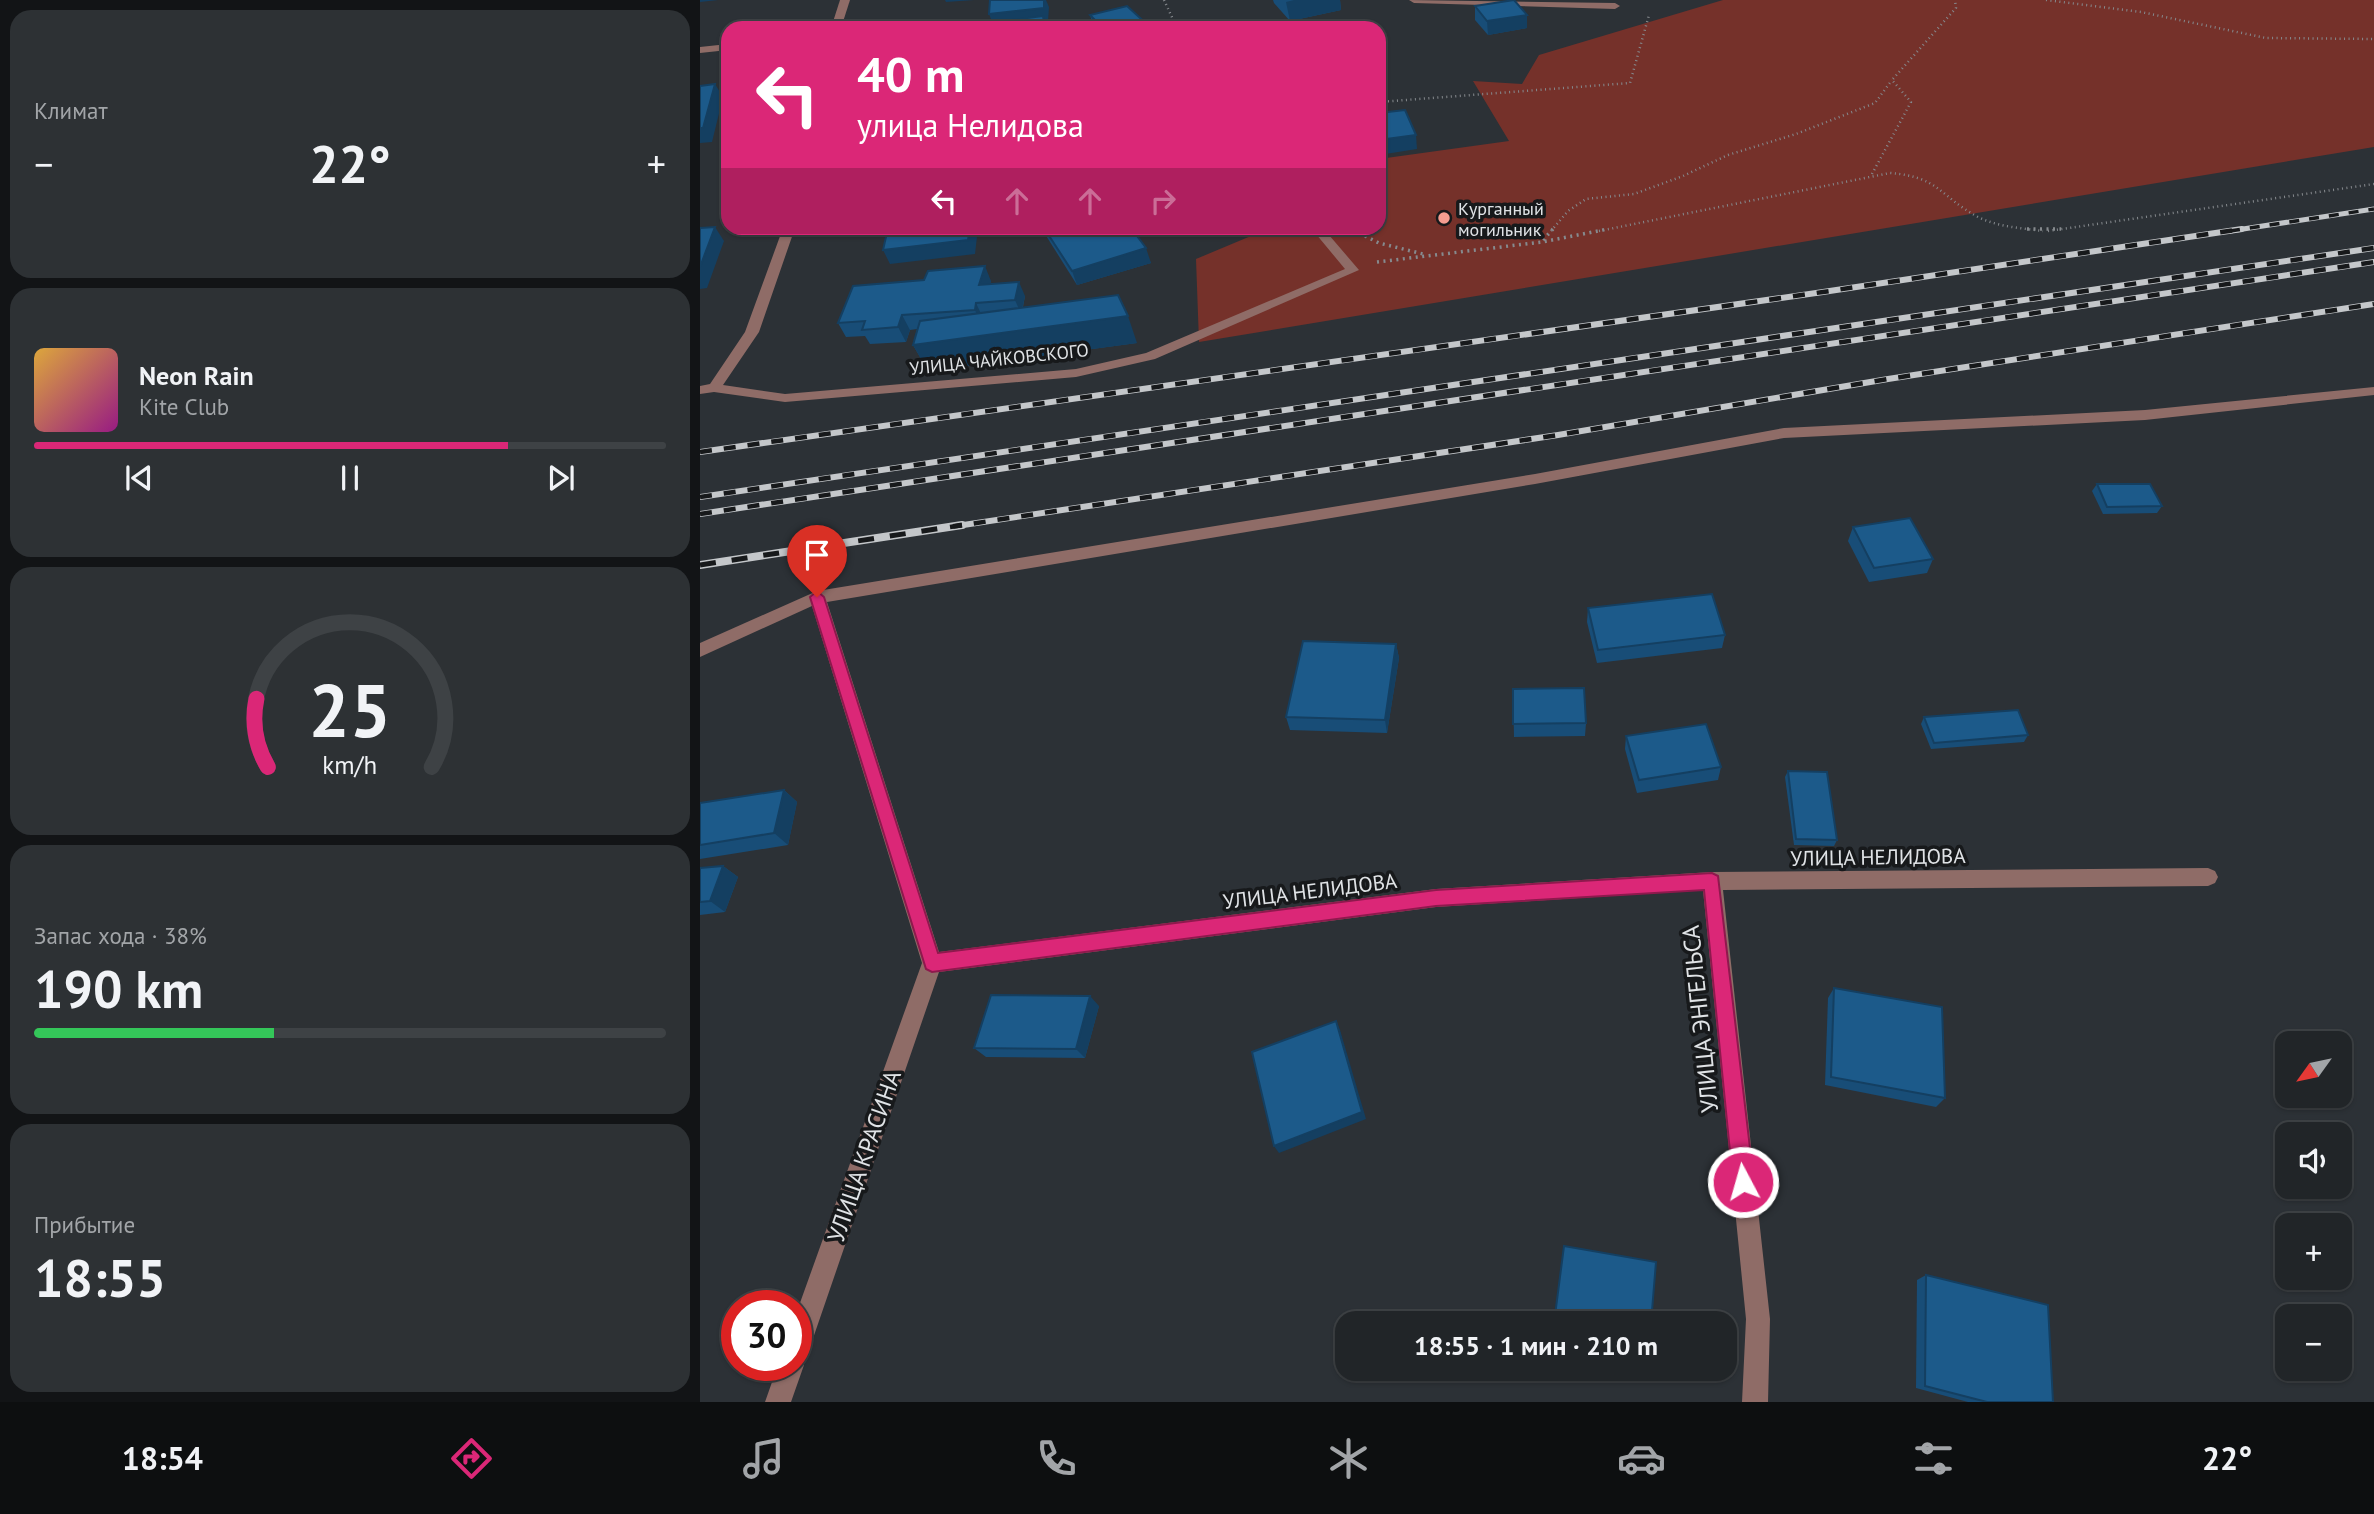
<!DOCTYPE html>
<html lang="ru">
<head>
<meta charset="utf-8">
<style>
	:root { --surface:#212528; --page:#2d3134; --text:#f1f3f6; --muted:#a2a5a8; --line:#3e4245; --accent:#db2777 }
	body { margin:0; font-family:"PT Sans",sans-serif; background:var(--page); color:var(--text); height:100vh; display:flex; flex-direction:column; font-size:26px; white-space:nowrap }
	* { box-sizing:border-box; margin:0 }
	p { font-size:23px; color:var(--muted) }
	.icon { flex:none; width:38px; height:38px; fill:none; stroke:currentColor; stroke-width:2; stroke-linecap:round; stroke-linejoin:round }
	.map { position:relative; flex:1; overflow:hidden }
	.side { display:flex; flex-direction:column; gap:10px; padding:10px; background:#121416; width:700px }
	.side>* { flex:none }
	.hud { position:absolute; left:21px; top:21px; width:665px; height:214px; border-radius:21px; box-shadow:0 2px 5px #0004,0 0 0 2px var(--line); background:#db2777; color:#fff; overflow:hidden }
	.needle { width:46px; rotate:237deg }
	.fabs { position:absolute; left:1575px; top:1031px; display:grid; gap:14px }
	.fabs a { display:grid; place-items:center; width:77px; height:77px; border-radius:14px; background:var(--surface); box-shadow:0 2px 5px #0004,0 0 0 2px var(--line); font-size:35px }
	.speed { position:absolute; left:21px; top:1290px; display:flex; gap:14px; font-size:35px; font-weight:700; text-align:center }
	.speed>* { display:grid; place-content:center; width:91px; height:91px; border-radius:50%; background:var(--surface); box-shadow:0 2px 5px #0004,0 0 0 2px var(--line); line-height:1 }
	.speed .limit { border:10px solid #d22; background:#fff; color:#111 }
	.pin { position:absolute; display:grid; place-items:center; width:60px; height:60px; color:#fff; margin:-72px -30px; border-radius:50% 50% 50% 0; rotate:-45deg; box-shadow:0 0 7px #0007 }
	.pin .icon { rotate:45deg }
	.me { position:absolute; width:77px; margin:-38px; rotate:354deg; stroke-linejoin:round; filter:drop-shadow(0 0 5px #0008) }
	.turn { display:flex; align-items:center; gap:24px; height:147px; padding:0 21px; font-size:32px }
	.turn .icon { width:91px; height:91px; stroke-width:2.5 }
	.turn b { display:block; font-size:49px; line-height:60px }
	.lanes { display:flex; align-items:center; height:66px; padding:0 21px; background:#0003; justify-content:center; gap:35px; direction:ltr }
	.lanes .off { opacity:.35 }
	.big { font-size:52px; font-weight:700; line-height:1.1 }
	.side .tile { flex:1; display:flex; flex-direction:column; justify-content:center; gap:10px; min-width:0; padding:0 24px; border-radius:21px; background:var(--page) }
	.side .dial { align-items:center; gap:0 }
	.dial svg { height:182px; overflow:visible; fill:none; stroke:var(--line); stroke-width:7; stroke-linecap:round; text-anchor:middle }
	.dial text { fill:var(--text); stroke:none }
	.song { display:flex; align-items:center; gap:21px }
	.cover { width:84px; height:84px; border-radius:10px; background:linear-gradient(135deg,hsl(40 70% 55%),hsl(310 70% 35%)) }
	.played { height:7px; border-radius:4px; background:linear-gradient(90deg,var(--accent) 75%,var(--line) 75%) }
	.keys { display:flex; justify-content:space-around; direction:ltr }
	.heat { display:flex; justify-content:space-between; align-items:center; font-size:38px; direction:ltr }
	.charge { height:10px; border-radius:5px; background:linear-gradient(90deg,#34c759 38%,var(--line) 0) }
	.trip { position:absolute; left:635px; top:1311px; width:402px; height:70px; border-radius:21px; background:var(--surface); box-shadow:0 2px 5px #0004,0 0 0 2px var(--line); font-weight:700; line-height:70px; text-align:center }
	.tabs { display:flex; height:112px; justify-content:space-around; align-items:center; background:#0d0f10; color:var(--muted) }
	.tabs .icon { width:49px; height:49px }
	.tabs .active { color:var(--accent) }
	.tabs b { font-size:32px; color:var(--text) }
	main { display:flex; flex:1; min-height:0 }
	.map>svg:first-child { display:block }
	.green { fill:#75312a }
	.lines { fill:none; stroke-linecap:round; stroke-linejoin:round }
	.path-far1 { stroke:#868a8e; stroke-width:2.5; stroke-dasharray:1 3.5; stroke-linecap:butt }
	.path { stroke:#868a8e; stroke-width:3.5; stroke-dasharray:2 4.5; stroke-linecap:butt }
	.minor { fill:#8f6c67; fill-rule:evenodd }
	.rail-far2-casing { stroke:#c4c7ca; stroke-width:5 }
	.rail-far1-casing { stroke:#c4c7ca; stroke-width:6 }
	.rail-casing { stroke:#c4c7ca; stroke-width:8 }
	.rail-far2 { stroke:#17191b; stroke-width:3.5; stroke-dasharray:10; stroke-linecap:butt }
	.rail-far1 { stroke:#17191b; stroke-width:4.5; stroke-dasharray:12; stroke-linecap:butt }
	.rail { stroke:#17191b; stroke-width:5; stroke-dasharray:16; stroke-linecap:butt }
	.wall { fill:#184d77 }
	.shaded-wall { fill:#143f61 }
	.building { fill:#1c5a8a; stroke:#143f61; stroke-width:2 }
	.route { fill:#db2777; stroke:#8e194d; stroke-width:2 }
	.poi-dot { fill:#f59d90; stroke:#17191b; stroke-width:2.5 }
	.labels { text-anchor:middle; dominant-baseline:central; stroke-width:7; stroke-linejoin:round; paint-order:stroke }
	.far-poi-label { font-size:18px; fill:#e0e3e6; stroke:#17191b; text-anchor:start }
	.far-street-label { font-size:18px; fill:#e0e3e6; stroke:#17191b }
	.street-label { font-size:21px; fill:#e0e3e6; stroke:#17191b }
	.near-street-label { font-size:24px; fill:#e0e3e6; stroke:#17191b }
</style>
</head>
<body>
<main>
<section class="side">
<div class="tile"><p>Климат</p>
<div class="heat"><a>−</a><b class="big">22°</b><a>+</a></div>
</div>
<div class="tile">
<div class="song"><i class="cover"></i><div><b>Neon Rain</b><p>Kite Club</p></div></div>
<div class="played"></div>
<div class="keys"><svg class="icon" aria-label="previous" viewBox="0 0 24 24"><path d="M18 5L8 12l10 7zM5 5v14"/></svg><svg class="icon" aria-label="pause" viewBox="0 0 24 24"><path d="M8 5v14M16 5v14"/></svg><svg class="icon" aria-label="next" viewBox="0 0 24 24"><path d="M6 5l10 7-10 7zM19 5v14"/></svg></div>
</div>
<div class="tile dial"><svg viewBox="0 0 100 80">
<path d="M14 69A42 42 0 1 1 86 69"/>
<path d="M14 69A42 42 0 0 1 9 39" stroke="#db2777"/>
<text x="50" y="56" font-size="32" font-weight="700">25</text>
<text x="50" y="72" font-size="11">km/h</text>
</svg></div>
<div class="tile"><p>Запас хода · 38%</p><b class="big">190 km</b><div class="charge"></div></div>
<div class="tile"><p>Прибытие</p><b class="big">18:55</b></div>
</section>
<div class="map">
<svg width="1674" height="1402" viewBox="0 0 1674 1402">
	<rect width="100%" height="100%" fill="#2c3136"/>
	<path class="green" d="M1023,0h651v147l-1175,195 -3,-83 74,-31h109v-69l130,-18 -36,-60 49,3 17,-29z"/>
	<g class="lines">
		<g class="path-far1">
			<path d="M464,0l13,28"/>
			<path d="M1346,0l95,12 125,26 108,1"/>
			<path d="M679,102l251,-19 19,-68"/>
			<path d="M1172,174l39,-72 -19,-22 64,-72 -1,-8"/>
			<path d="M851,231l17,-20 18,-12 48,-5 49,-18 45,-21 68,-21 79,-31 17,-23"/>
			<path d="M899,231l291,-58c50,4 49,23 88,44 20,10 43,11 65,14"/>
			<path d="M1348,231l326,-47"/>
		</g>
		<g class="path">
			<path d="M1327,229h34"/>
			<path d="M665,236l14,7 44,11"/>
			<path d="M843,240l10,-11"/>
			<path d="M677,262l165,-20 66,-13"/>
		</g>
		<g class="minor">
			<path d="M140,0h10l-9,28h-10z"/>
			<path d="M709,0l206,3 5,3 -5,3 -201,-6z"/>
			<path d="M28,44v6l-28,3v-6z"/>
			<path d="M83,228h12l-36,104 -36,53 62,9 291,-25 70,-16 199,-84 -34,-41h12l36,42 -204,89 -79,18 -291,25 -71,-10 -14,2v-8l10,-2 35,-52z"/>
			<path d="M1674,387v8l-229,25 -361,18 -249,46 -708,118 112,350 497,-63 276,-17 496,-4 7,3 3,6 -3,6 -7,3 -485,4 47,429 -2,83h-26l4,-83 -43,-429 -267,17 -497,65 -130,378 -7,10 2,5 -13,37h-26l13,-37h18v-51l126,-351 -110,-357 -112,51v-14l117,-52 718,-117 249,-46 361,-18z"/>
		</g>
		<g class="rail-far2-casing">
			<path id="rail-far2" d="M1530,231l144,-22"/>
		</g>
		<g class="rail-far1-casing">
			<g id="rail-far1">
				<path d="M0,452l1123,-160 419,-63"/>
				<path d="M0,497l1674,-249"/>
				<path d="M0,514l1674,-252"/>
				<path d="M250,527l608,-92 330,-56 486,-75"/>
			</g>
		</g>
		<g class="rail-casing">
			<path id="rail" d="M0,565l262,-40"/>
		</g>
		<use href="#rail-far2" class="rail-far2"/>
		<use href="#rail-far1" class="rail-far1"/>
		<use href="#rail" class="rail"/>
	</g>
	<g class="wall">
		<path d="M573,0h67l1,10 -51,11 -16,-18z"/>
		<path d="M775,6l52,22 -39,7 -13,-15z"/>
		<path d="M390,15l61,13h-57z"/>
		<path d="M342,228h89l20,35 -74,22 -32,-51z"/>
		<path d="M291,281l-1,3 35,12 -2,11 114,36 -209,28 -15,-26 4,-16 -7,1 -4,12 -36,2 -5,-8 -19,1 -8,-14z"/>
		<path d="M1397,484l65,22 -5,7 -54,1 -11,-23z"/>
		<path d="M1153,527l80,32 -6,14 -58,9 -21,-41z"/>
		<path d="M888,608l137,27 -3,13 -125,15 -10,-41z"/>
		<path d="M696,644l3,14 -12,75 -97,-3 -4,-13z"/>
		<path d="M813,689l73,34 -1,13 -71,1z"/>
		<path d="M1224,717l104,18 -4,7 -93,7 -10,-25z"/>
		<path d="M926,736l95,31 -3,13 -81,13 -12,-44z"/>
		<path d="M1088,771l49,69 -3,6 -40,-1 -9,-68z"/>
		<path d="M84,790l13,12 -9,43 -88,14v-56z"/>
		<path d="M23,866l15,11 -13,35 -25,3v-47z"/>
		<path d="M1134,988l111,110 -9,9 -111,-22 3,-87z"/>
		<path d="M399,1006l-14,52 -99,-1 -12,-9z"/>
		<path d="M1226,1275l127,127h-85l-52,-14 1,-108z"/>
	</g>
	<g class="shaded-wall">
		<path d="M0,0h18l-18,2z"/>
		<path d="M245,0h29l-28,2z"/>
		<path d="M344,0h2l3,7 -1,14 -3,1 3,6 -54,-1 -5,-13z"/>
		<path d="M594,0h46l1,10 -51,11 -4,-19z"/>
		<path d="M827,15v13l-39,7 -1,-14z"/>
		<path d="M15,84l8,13 -11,45 -12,1v-15z"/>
		<path d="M716,135l1,14 -38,6v-15z"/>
		<path d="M15,227l9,14 -17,47 -7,1v-22z"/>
		<path d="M270,228h8l-3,26 -85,10 -7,-14z"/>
		<path d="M446,248l5,15 -74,22 -5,-14z"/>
		<path d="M285,266l6,15 -5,18 -7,-14z"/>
		<path d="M319,282l6,14 -4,18 -6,-14z"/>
		<path d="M276,303l7,15 -2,6 -6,-14z"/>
		<path d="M202,315l8,15 -4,12 -8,-15z"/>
		<path d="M428,316l9,27 -209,28 -15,-26z"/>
		<path d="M696,644l3,14 -12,75 -2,-13z"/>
		<path d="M84,790l13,12 -9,43 -14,-12z"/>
		<path d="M23,866l15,11 -13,35 -15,-11z"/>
		<path d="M390,996l9,10 -14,52 -9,-9z"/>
		<path d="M636,1021l4,9 26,89 -87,34 -5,-7z"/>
	</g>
	<g class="building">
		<path d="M290,0h54v8l-55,6z"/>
		<path d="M814,0l13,15 -40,6 -12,-15z"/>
		<path d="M427,6l24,22h-48l-13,-13z"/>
		<path d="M343,16l2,12h-70v-3z"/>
		<path d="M15,84l-12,44h-3v-42z"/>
		<path d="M705,110l11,25 -37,5v-27z"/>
		<path d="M15,227l-15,40v-39z"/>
		<path d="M188,228h82l-2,12 -85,10z"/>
		<path d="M344,228h87l15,20 -74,23z"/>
		<path d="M285,266l-6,19 40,-3 -4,18 -39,3 -1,7 -73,5 -4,12 -36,3 3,-9 -27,2 15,-37 71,-6 4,-9z"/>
		<path d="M418,295l10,21 -215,29 7,-24z"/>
		<path d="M1397,484h53l12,22 -55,1z"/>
		<path d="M1210,518l23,41 -59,9 -21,-41z"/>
		<path d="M1012,594l13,41 -127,15 -10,-42z"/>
		<path d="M603,641l93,3 -11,76 -99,-3z"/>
		<path d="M884,688l2,35 -73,1v-35z"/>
		<path d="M1318,710l10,25 -94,8 -10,-26z"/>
		<path d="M1006,724l15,43 -82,13 -13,-44z"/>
		<path d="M1088,771l39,1 10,68 -41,-1z"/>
		<path d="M84,790l-10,43 -74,12v-42z"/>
		<path d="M23,866l-13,35 -10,1v-34z"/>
		<path d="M1134,988l108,19 3,91 -114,-21z"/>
		<path d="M291,995l99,1 -14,53 -102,-1z"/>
		<path d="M636,1021l26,91 -88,34 -22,-94z"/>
		<path d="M864,1246l92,16 -5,61h-97z"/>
		<path d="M1226,1275l122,30 5,97h-66l-62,-16z"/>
	</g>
	<path class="route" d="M117,591l7,6 114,356 498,-63 276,-17 6,3 36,306 -3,8 -8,3 -7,-3 -3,-8 -29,-292 -268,16 -504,66 -6,-3 -116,-372z"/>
	<circle class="poi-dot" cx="744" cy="218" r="7"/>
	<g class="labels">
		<g class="far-poi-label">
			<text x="758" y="208">Курганный<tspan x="758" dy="21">могильник</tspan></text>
		</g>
		<g class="far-street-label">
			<text transform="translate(299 359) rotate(-6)">УЛИЦА ЧАЙКОВСКОГО</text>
		</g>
		<g class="street-label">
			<text transform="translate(1178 857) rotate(-1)">УЛИЦА НЕЛИДОВА</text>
			<text transform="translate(610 891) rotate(-7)">УЛИЦА НЕЛИДОВА</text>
		</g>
		<g class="near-street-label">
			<text transform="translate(1000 1019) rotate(-96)">УЛИЦА ЭНГЕЛЬСА</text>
			<text transform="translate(164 1156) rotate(-71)">УЛИЦА КРАСИНА</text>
		</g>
	</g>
</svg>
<div class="fabs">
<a><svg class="needle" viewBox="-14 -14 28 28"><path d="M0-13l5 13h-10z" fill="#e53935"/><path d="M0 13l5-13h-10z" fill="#a2a5a8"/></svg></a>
<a><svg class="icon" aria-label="sound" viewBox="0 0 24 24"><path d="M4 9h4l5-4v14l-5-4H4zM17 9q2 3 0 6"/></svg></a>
<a>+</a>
<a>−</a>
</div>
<div class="speed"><div class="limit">30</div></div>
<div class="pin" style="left:117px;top:597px;background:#d93025"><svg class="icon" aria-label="arrive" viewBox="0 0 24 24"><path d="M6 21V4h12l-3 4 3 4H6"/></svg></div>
<svg class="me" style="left:1043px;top:1182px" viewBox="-20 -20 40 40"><circle r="17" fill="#db2777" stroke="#fff" stroke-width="3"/><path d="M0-11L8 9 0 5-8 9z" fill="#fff"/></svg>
<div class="trip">18:55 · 1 мин · 210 m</div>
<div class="hud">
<div class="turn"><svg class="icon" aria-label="left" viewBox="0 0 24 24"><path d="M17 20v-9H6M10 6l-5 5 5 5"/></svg><div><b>40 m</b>улица Нелидова</div></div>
<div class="lanes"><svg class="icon" aria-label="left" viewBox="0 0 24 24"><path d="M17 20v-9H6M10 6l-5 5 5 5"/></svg><svg class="icon off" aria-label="ahead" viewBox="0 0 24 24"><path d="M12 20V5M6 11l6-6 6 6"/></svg><svg class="icon off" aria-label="ahead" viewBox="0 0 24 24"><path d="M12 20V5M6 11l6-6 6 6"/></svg><svg class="icon off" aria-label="right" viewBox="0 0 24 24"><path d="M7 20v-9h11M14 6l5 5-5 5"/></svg></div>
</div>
</div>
</main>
<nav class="tabs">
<b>18:54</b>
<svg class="icon active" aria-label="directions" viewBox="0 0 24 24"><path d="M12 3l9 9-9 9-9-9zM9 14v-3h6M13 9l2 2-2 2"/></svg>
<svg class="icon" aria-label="music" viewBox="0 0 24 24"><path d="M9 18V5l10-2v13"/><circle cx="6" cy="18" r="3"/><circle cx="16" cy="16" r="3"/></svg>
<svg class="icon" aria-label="phone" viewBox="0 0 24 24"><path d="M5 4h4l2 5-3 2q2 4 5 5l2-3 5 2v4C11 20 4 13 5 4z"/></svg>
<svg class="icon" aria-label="climate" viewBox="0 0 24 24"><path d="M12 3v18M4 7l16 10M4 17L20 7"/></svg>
<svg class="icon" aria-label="car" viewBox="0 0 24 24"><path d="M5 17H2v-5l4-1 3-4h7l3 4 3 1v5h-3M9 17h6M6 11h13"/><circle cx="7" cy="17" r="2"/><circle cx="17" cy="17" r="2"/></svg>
<svg class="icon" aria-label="filters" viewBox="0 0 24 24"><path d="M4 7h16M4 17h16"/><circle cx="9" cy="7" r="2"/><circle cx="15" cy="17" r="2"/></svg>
<b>22°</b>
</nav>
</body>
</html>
